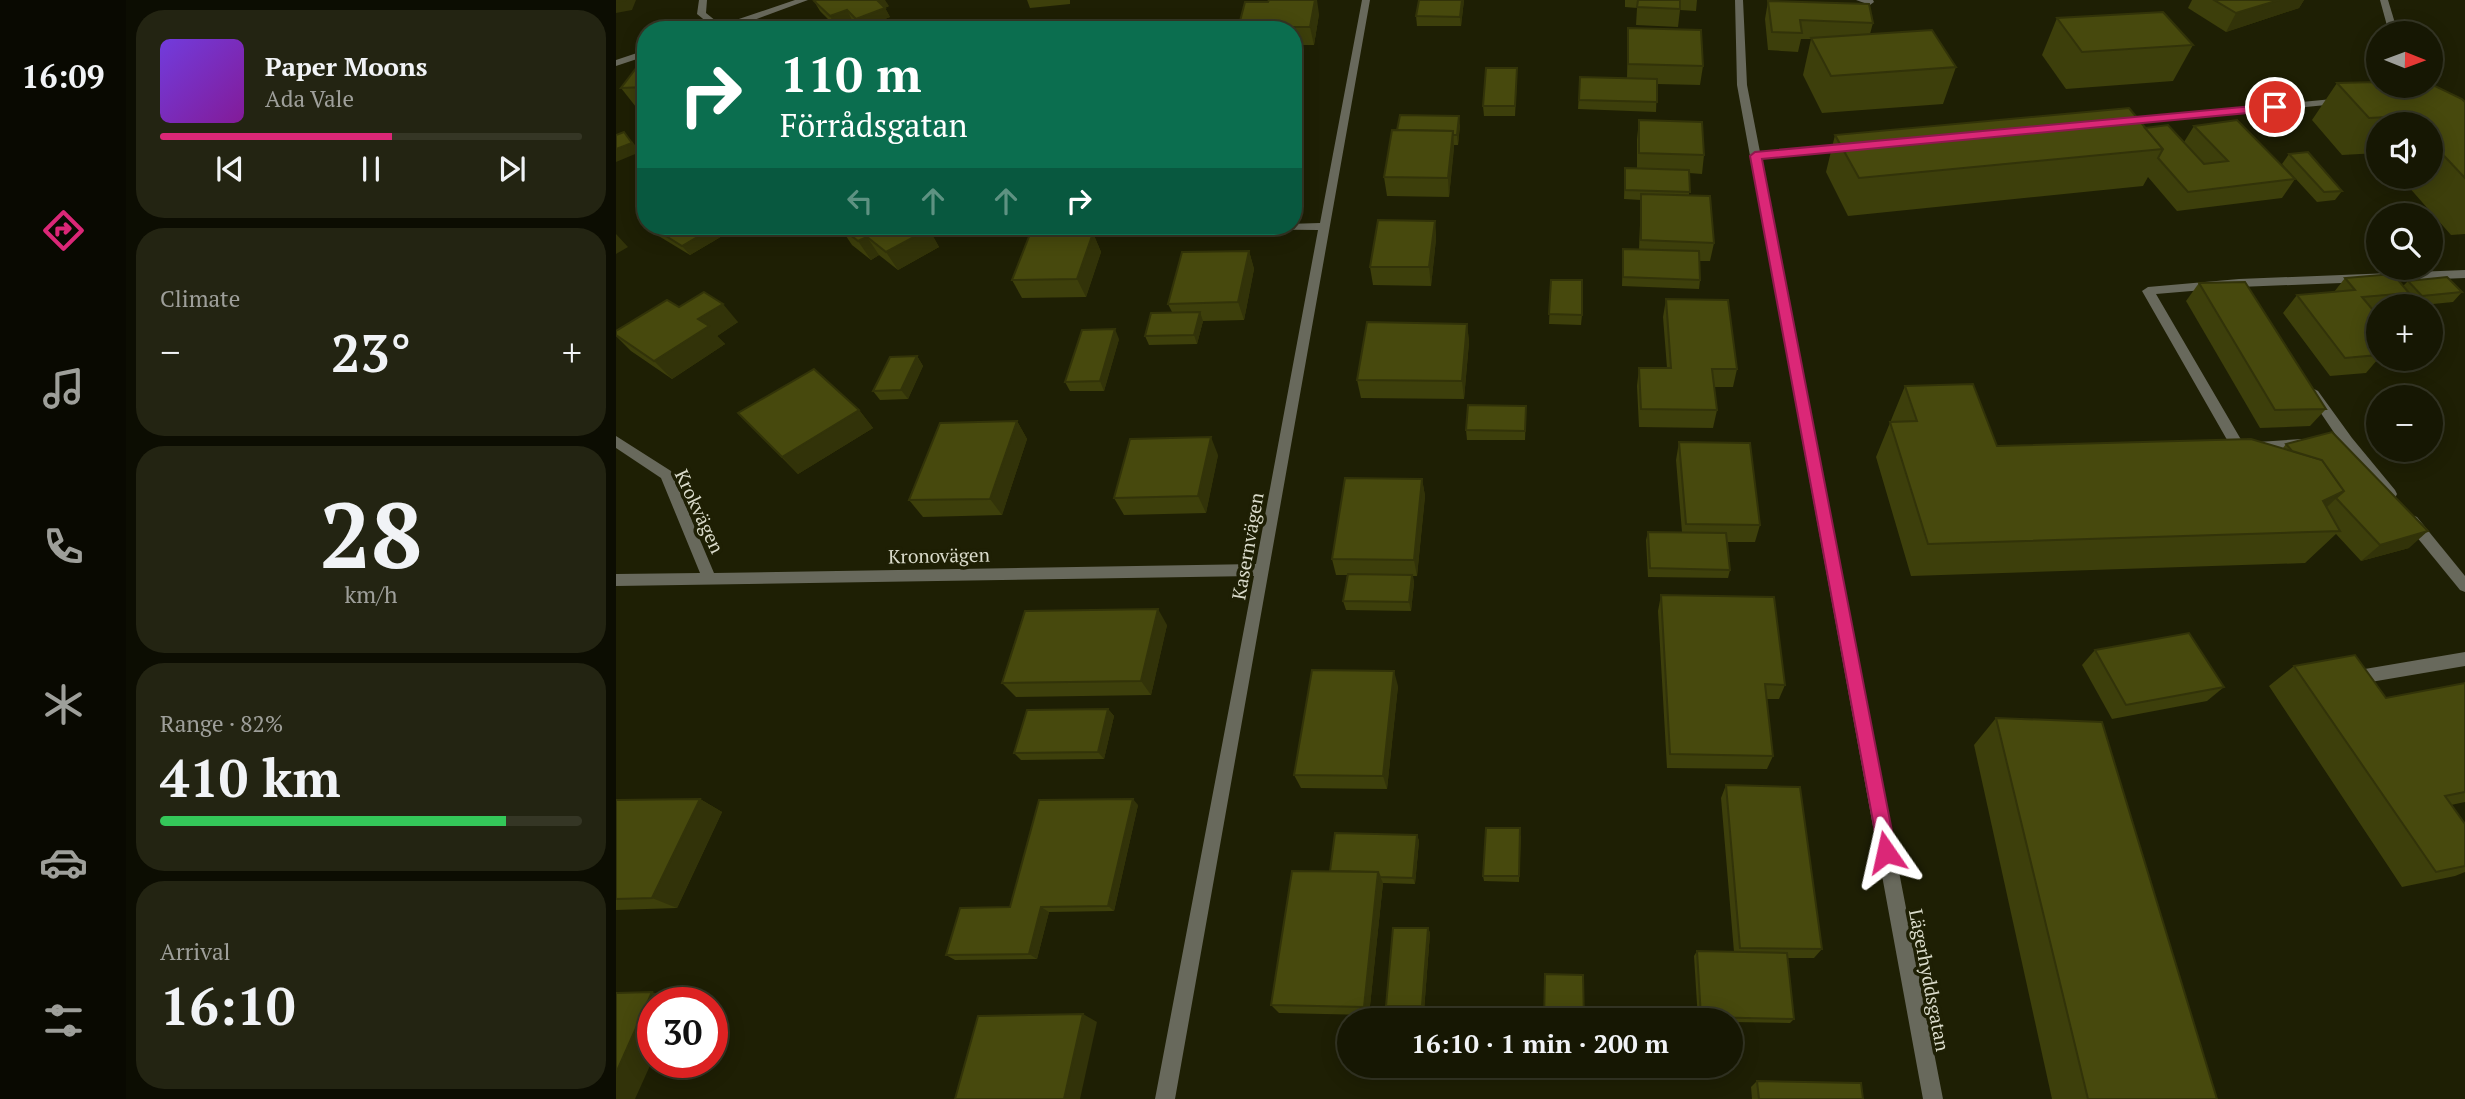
<!DOCTYPE html>
<html lang="en">
<head>
<meta charset="utf-8">
<style>
	:root { --surface:#161703; --page:#232412; --text:#f1f3f6; --muted:#9e9f9a; --line:#353625; --accent:#db2777 }
	body { margin:0; font-family:"PT Serif",serif; background:var(--page); color:var(--text); height:100vh; display:flex; flex-direction:column; font-size:26px; white-space:nowrap }
	* { box-sizing:border-box; margin:0 }
	p { font-size:23px; color:var(--muted) }
	.icon { flex:none; width:38px; height:38px; fill:none; stroke:currentColor; stroke-width:2; stroke-linecap:round; stroke-linejoin:round }
	.map { position:relative; flex:1; overflow:hidden }
	.details { display:flex; flex-direction:column; gap:10px; padding:10px; background:#0c0d02; width:490px }
	.details>* { flex:none }
	.guide { position:absolute; left:21px; top:21px; width:665px; height:214px; border-radius:28px; box-shadow:0 4px 18px #0003,0 0 0 2px var(--line); background:#0b6e4f; color:#fff; overflow:hidden }
	.needle { width:46px; rotate:91deg }
	.controls { position:absolute; left:1750px; top:21px; display:grid; gap:14px }
	.controls a { display:grid; place-items:center; width:77px; height:77px; border-radius:50%; background:var(--surface); box-shadow:0 4px 18px #0003,0 0 0 2px var(--line); font-size:35px }
	.speed { position:absolute; left:21px; top:987px; display:flex; gap:14px; font-size:35px; font-weight:700; text-align:center }
	.speed>* { display:grid; place-content:center; width:91px; height:91px; border-radius:50%; background:var(--surface); box-shadow:0 4px 18px #0003,0 0 0 2px var(--line); line-height:1 }
	.speed .limit { border:10px solid #d22; background:#fff; color:#111 }
	.pin { position:absolute; display:grid; place-items:center; width:60px; height:60px; color:#fff; margin:-30px; border:4px solid #fff; border-radius:50%; box-shadow:0 2px 7px #0007 }
	.me { position:absolute; width:77px; margin:-38px; rotate:349deg; stroke-linejoin:round; filter:drop-shadow(0 0 5px #0008) }
	.turn { display:flex; align-items:center; gap:24px; height:147px; padding:0 28px; font-size:32px }
	.turn .icon { width:91px; height:91px; stroke-width:2.5 }
	.turn b { display:block; font-size:49px; line-height:60px }
	.lanes { display:flex; align-items:center; height:66px; padding:0 28px; background:#0003; justify-content:center; gap:35px; direction:ltr }
	.lanes .off { opacity:.35 }
	.big { font-size:52px; font-weight:600; line-height:1.1 }
	.details .tile { flex:1; display:flex; flex-direction:column; justify-content:center; gap:10px; min-width:0; padding:0 24px; border-radius:28px; background:var(--page) }
	.details .dial { align-items:center; gap:0 }
	.dial b { font-size:91px; line-height:1 }
	.song { display:flex; align-items:center; gap:21px }
	.cover { width:84px; height:84px; border-radius:10px; background:linear-gradient(135deg,hsl(260 70% 55%),hsl(290 70% 35%)) }
	.played { height:7px; border-radius:4px; background:linear-gradient(90deg,var(--accent) 55%,var(--line) 55%) }
	.keys { display:flex; justify-content:space-around; direction:ltr }
	.heat { display:flex; justify-content:space-between; align-items:center; font-size:38px; direction:ltr }
	.charge { height:10px; border-radius:5px; background:linear-gradient(90deg,#34c759 82%,var(--line) 0) }
	.trip { position:absolute; left:721px; top:1008px; width:406px; height:70px; border-radius:35px; background:var(--surface); box-shadow:0 4px 18px #0003,0 0 0 2px var(--line); font-weight:600; line-height:70px; text-align:center }
	main { display:flex; flex:1; min-height:0 }
	.tab-bar { display:flex; flex-direction:column; width:126px; justify-content:space-around; align-items:center; background:#090901; color:var(--muted) }
	.tab-bar .icon { width:49px; height:49px }
	.tab-bar .selected { color:var(--accent) }
	.tab-bar b { font-size:32px; color:var(--text) }
	.map>svg:first-child { display:block }
	.lines { fill:none; stroke-linecap:round; stroke-linejoin:round }
	.lane { fill:#68695c; fill-rule:evenodd }
	.street { fill:#68695c; fill-rule:evenodd }
	.wall { fill:#3d3f0b }
	.shaded-wall { fill:#323309 }
	.building { fill:#47490d; stroke:#323309; stroke-width:2 }
	.route { fill:#db2777; stroke:#8e194d; stroke-width:2 }
	.labels { text-anchor:middle; dominant-baseline:central; stroke-width:7; stroke-linejoin:round; paint-order:stroke }
	.street-label { font-size:19px; fill:#dadbcb; stroke:#1e1f04 }
</style>
</head>
<body>
<main>
<nav class="tab-bar">
<b>16:09</b>
<svg class="icon selected" aria-label="directions" viewBox="0 0 24 24"><path d="M12 3l9 9-9 9-9-9zM9 14v-3h6M13 9l2 2-2 2"/></svg>
<svg class="icon" aria-label="music" viewBox="0 0 24 24"><path d="M9 18V5l10-2v13"/><circle cx="6" cy="18" r="3"/><circle cx="16" cy="16" r="3"/></svg>
<svg class="icon" aria-label="phone" viewBox="0 0 24 24"><path d="M5 4h4l2 5-3 2q2 4 5 5l2-3 5 2v4C11 20 4 13 5 4z"/></svg>
<svg class="icon" aria-label="climate" viewBox="0 0 24 24"><path d="M12 3v18M4 7l16 10M4 17L20 7"/></svg>
<svg class="icon" aria-label="car" viewBox="0 0 24 24"><path d="M5 17H2v-5l4-1 3-4h7l3 4 3 1v5h-3M9 17h6M6 11h13"/><circle cx="7" cy="17" r="2"/><circle cx="17" cy="17" r="2"/></svg>
<svg class="icon" aria-label="filters" viewBox="0 0 24 24"><path d="M4 7h16M4 17h16"/><circle cx="9" cy="7" r="2"/><circle cx="15" cy="17" r="2"/></svg>
</nav>
<section class="details">
<div class="tile">
<div class="song"><i class="cover"></i><div><b>Paper Moons</b><p>Ada Vale</p></div></div>
<div class="played"></div>
<div class="keys"><svg class="icon" aria-label="previous" viewBox="0 0 24 24"><path d="M18 5L8 12l10 7zM5 5v14"/></svg><svg class="icon" aria-label="pause" viewBox="0 0 24 24"><path d="M8 5v14M16 5v14"/></svg><svg class="icon" aria-label="next" viewBox="0 0 24 24"><path d="M6 5l10 7-10 7zM19 5v14"/></svg></div>
</div>
<div class="tile"><p>Climate</p>
<div class="heat"><a>−</a><b class="big">23°</b><a>+</a></div>
</div>
<div class="tile dial"><b>28</b><p>km/h</p></div>
<div class="tile"><p>Range · 82%</p><b class="big">410 km</b><div class="charge"></div></div>
<div class="tile"><p>Arrival</p><b class="big">16:10</b></div>
</section>
<div class="map">
<svg width="1849" height="1099" viewBox="0 0 1849 1099">
	<rect width="100%" height="100%" fill="#1e1f04"/>
	<g class="lines">
		<g class="lane">
			<path d="M1240,0h17l1,2 -4,3z"/>
			<path d="M1849,270v8l-226,9 -83,7 87,149 59,-4 7,5 -7,5 -68,3 -92,-161 6,-4 91,-8z"/>
			<path d="M1698,389l4,2 34,47 43,52 2,4 -2,4h-10l-41,-52h-26l-1,-3 1,-3 19,-3 -29,-43z"/>
			<path d="M1796,515l5,2 48,59v16l-5,-2 -53,-65 -2,-4 2,-4z"/>
			<path d="M1849,652v14l-112,19 -5,-2 -3,-5 3,-5 5,-2z"/>
		</g>
		<g class="street">
			<path d="M83,0h8l-1,13 15,12 74,-25h13l-81,30h-17l3,-3 -16,-13z"/>
			<path d="M746,0h8l-195,1099h-20l99,-523 -638,10v-12l84,-1 -39,-95 -45,-30v-12l55,35 43,102 542,-9 62,-334 -98,-1 -5,-3 105,-3z"/>
			<path d="M1119,0h8l4,85 13,67 88,-8 5,3 -5,3 -87,9 182,940h-20l-186,-1014z"/>
			<path d="M1764,0h8l10,33h-9z"/>
			<path d="M30,50v6l-30,10v-6z"/>
			<path d="M1727,98l5,3 -2,2 -224,22 -5,-3 5,-3z"/>
		</g>
	</g>
	<g class="wall">
		<path d="M411,0h43v4l-40,4z"/>
		<path d="M848,0l-3,26h-44l-1,-10z"/>
		<path d="M1009,0h72l-1,11 -16,-1 -2,17 -42,-2 1,-17 -12,-1z"/>
		<path d="M1576,0h112l-5,8 -73,24 -38,-24z"/>
		<path d="M198,1l75,5 -4,2 5,9 -28,11 -10,-8 -17,6 -15,-15z"/>
		<path d="M1152,1l105,22 -3,11 86,33 -13,37 -121,9 -19,-38 8,-36h-10l-3,13 -30,-2 -3,-31z"/>
		<path d="M703,14l-5,31h-21v-15h-51l-2,-9z"/>
		<path d="M1441,18l136,27 -20,36 -107,8 -24,-34z"/>
		<path d="M1012,28l75,38 -3,19 -43,-1 -1,28 -78,-3 2,-32 47,1z"/>
		<path d="M30,55v51l-10,1 -15,-19z"/>
		<path d="M901,78l-2,38h-31l-1,-10z"/>
		<path d="M1721,83l128,19v132l-14,1 -51,-58h31v-53h-53v29l-36,2 -30,-35z"/>
		<path d="M1023,120l65,35 -2,19 -13,-1v22l25,48 -4,18h-11l1,19 -1,9 -77,-3 1,-37h16l2,-49 -17,-1 1,-31h12v-29z"/>
		<path d="M844,125l-2,20h-4l-5,52 -62,-1 -3,-19z"/>
		<path d="M1578,126l101,53 -13,19 -105,13 -29,-34 -5,9 -295,30 -22,-44 9,-37 310,-7 39,14z"/>
		<path d="M1673,154l53,37 -7,9 -18,2 -35,-38z"/>
		<path d="M819,221l1,18 -5,47 -58,-1 -3,-18z"/>
		<path d="M33,226l80,6 -39,23 -33,-20z"/>
		<path d="M225,226h86l12,21 -41,23 -19,-15 -8,5 -19,-15 -12,-18z"/>
		<path d="M477,233l8,19 -15,45 -64,1 -10,-18z"/>
		<path d="M633,251l5,18 -10,51 -41,1 -6,23 -48,1 -4,-9 27,-24 -4,-8z"/>
		<path d="M1729,278l58,8 5,-5 54,11 -9,10 -40,4 -8,-9 -8,9h-19v6l-3,1 3,3v43l-12,14 -36,3 -47,-63 14,-18 37,-3z"/>
		<path d="M935,280l31,35 -1,10 -32,-1z"/>
		<path d="M1583,283l127,126 -16,17 -50,2 -74,-127z"/>
		<path d="M1050,299l71,70 -4,18h-19l3,23 -4,18 -74,-1 -2,-41 2,-18h28l-4,-51z"/>
		<path d="M63,307l59,15 -21,14 8,8 -53,35 -41,-28 -15,-15v-5z"/>
		<path d="M851,324l2,18 -5,57 -103,-1 -4,-18z"/>
		<path d="M503,339l-15,52h-34l-5,-9z"/>
		<path d="M301,356l6,10 -15,33 -28,1 -7,-9z"/>
		<path d="M1289,386l92,60 286,2 3,-4 123,104 -48,13 -25,-27 -31,29 -394,13 -35,-119z"/>
		<path d="M243,410l14,18 -75,46 -60,-61z"/>
		<path d="M910,415l-1,25h-58l-1,-10z"/>
		<path d="M401,421l10,18 -25,76 -79,2 -14,-17z"/>
		<path d="M1063,442l81,83 -5,17h-28l3,28 -2,8 -80,-1 -2,-37 2,-8h34l-6,-72z"/>
		<path d="M602,455l-12,58 -82,2 -10,-17z"/>
		<path d="M806,479l3,17 -8,80h-4l1,7 -3,28 -65,-1 -3,-9 4,-26h-11l-4,-16z"/>
		<path d="M1045,595l124,90 -6,14h-12l6,57 -6,13 -100,-1 -9,-157z"/>
		<path d="M551,625l-16,70 -135,2 -14,-14z"/>
		<path d="M1479,650l129,37 -17,14 -95,18 -30,-54z"/>
		<path d="M1678,666l92,32 79,-15v119l-14,3 14,19v48l-10,4 -53,11 -133,-201z"/>
		<path d="M782,686l-11,103 -86,-1 -7,-13z"/>
		<path d="M492,709l6,7 -10,43 -83,1 -7,-7z"/>
		<path d="M1380,718l221,381h-165l-78,-354z"/>
		<path d="M1110,785l96,164 -8,9h-27l7,61 -4,4 -59,-1v-2h-33l-4,-64 3,-5 37,1 -13,-154z"/>
		<path d="M84,799l22,13 -45,96 -61,2v-110z"/>
		<path d="M522,805l-24,106 -65,1 -12,47 -82,1 -9,-5 64,-48z"/>
		<path d="M801,835l2,6 -4,43 -32,-1 -14,132 -90,-2 -8,-8 59,-134z"/>
		<path d="M905,835l-2,47 -35,-1 -1,-5z"/>
		<path d="M812,928l2,5 -6,78 -36,-1 -2,-4z"/>
		<path d="M1141,1081l106,18h-111l-1,-12z"/>
	</g>
	<g class="shaded-wall">
		<path d="M10,0h10l-4,10 -16,3v-11z"/>
		<path d="M260,0h9l4,6 -8,3z"/>
		<path d="M699,0h2l2,14 -5,31 -4,-18z"/>
		<path d="M846,0h2l-3,26 -1,-9z"/>
		<path d="M1663,0h25l-5,8 -73,24 10,-19z"/>
		<path d="M269,8l5,9 -28,11 -6,-9z"/>
		<path d="M231,10l5,10 -17,6 -5,-10z"/>
		<path d="M681,73l2,9 -4,20 -2,-11z"/>
		<path d="M843,116l1,9 -2,20 -1,-10z"/>
		<path d="M837,131l1,18 -5,48 -1,-19z"/>
		<path d="M16,141l8,11 -24,10v-13z"/>
		<path d="M819,221l1,18 -5,47 -2,-19z"/>
		<path d="M100,226h8l5,6 -39,23 -8,-9z"/>
		<path d="M313,229l10,18 -41,23 -12,-18z"/>
		<path d="M477,233l8,19 -15,45 -9,-18z"/>
		<path d="M0,234l12,13 -12,7z"/>
		<path d="M251,237l12,18 -8,5 -13,-19z"/>
		<path d="M633,251l5,18 -10,51 -6,-18z"/>
		<path d="M107,304l15,18 -21,14 8,8 -53,35 -18,-18 44,-42z"/>
		<path d="M584,312l3,9 -6,23 -3,-9z"/>
		<path d="M851,324l2,18 -5,57 -2,-18z"/>
		<path d="M499,329l4,10 -15,52 -4,-10z"/>
		<path d="M301,356l6,10 -15,33 -7,-9z"/>
		<path d="M243,410l14,18 -75,46 -16,-17z"/>
		<path d="M401,421l10,18 -25,76 -12,-16z"/>
		<path d="M595,437l7,18 -12,58 -8,-17z"/>
		<path d="M806,479l3,17 -8,80 -3,-16z"/>
		<path d="M1728,491l-35,33 14,-23z"/>
		<path d="M1812,531l-19,17 -48,13 19,-16z"/>
		<path d="M796,575l2,8 -3,28 -2,-9z"/>
		<path d="M542,609l9,16 -16,70 -10,-14z"/>
		<path d="M778,671l4,15 -11,103 -4,-13z"/>
		<path d="M492,709l6,7 -10,43 -6,-7z"/>
		<path d="M84,799l22,13 -45,96 -25,-10z"/>
		<path d="M517,799l5,6 -24,106 -6,-5z"/>
		<path d="M801,835l2,6 -4,43 -2,-6z"/>
		<path d="M762,872l5,11 -14,132 -5,-8z"/>
		<path d="M425,907l8,5 -12,47 -8,-5z"/>
		<path d="M812,928l2,5 -6,78 -2,-5z"/>
		<path d="M36,992l26,9 -1,2h-24v56l-18,40h-19v-26z"/>
		<path d="M467,1014l14,8 -17,77h-16z"/>
	</g>
	<g class="building">
		<path d="M0,0h10l-10,2z"/>
		<path d="M201,0h60l8,8 -29,11 -9,-9 -17,6 -16,-15z"/>
		<path d="M653,0h46l-5,27h-48l2,-7 -24,1 5,-19h23z"/>
		<path d="M803,0h43l-2,17 -44,-1z"/>
		<path d="M1022,0h42v9l-43,-2z"/>
		<path d="M1598,0h65l-43,13z"/>
		<path d="M1152,1l101,3 4,19 -73,-3 2,13 -30,-1z"/>
		<path d="M1547,12l30,33 -111,7 -25,-34z"/>
		<path d="M1012,28l73,2 2,36 -75,-2z"/>
		<path d="M1316,30l24,37 -125,9 -20,-38z"/>
		<path d="M30,55v32l-25,1z"/>
		<path d="M870,68h31l-2,38h-32z"/>
		<path d="M677,73h4l-4,18z"/>
		<path d="M964,77l77,2v23l-78,-2z"/>
		<path d="M1762,82v4h53v-2l31,15 3,3v76l-34,-36v-18h-17l-8,-8 -37,2 -32,-35z"/>
		<path d="M1513,108l34,41 -304,29 -24,-43z"/>
		<path d="M784,115l59,1 -2,19h-4v-4l-56,-1z"/>
		<path d="M1023,120l63,2 2,33 -65,-2z"/>
		<path d="M1621,120l58,59 -107,13 -30,-34 5,-9 -18,-21 23,-3 36,39 24,-3 -34,-35z"/>
		<path d="M776,130l61,1 -5,47 -64,-1z"/>
		<path d="M8,132l8,11 -16,6v-14z"/>
		<path d="M1692,152l34,39 -18,1 -35,-38z"/>
		<path d="M1009,168l64,2 1,22 -65,-2z"/>
		<path d="M1025,194l69,2 4,47 -73,-3z"/>
		<path d="M762,220l57,1 -6,46h-59z"/>
		<path d="M34,226h66l-34,20z"/>
		<path d="M225,226h83l5,3 -43,23 -19,-15 -9,4 -18,-14z"/>
		<path d="M477,233l-16,46 -65,1 18,-46z"/>
		<path d="M1007,249l76,2 1,29 -77,-3z"/>
		<path d="M633,251l-11,51 -70,2 14,-52z"/>
		<path d="M1777,274l16,19 -47,4 16,19v25h-7l7,9v5l-33,3 -48,-63 58,-5 -10,-12z"/>
		<path d="M1831,277l15,15 -40,4 -14,-15z"/>
		<path d="M935,280h31v35l-33,-1z"/>
		<path d="M1629,282l81,127 -51,1 -76,-127z"/>
		<path d="M88,292l19,12 -25,15 11,7 -55,35 -38,-26v-4l51,-31 12,7z"/>
		<path d="M1050,299l62,1 9,69h-25l5,41 -76,-1 -2,-41h32z"/>
		<path d="M584,312l-6,23 -49,1 6,-23z"/>
		<path d="M751,322l100,2 -5,57 -105,-1z"/>
		<path d="M499,329l-15,52 -35,1 17,-52z"/>
		<path d="M301,356l-16,34 -28,1 17,-34z"/>
		<path d="M198,369l45,41 -77,47 -44,-44z"/>
		<path d="M1357,384l24,62 254,-7 71,21 22,31 -21,10 17,30 -412,13 -38,-122 27,-1 -12,-35z"/>
		<path d="M852,405l58,1 -1,25 -59,-1z"/>
		<path d="M401,421l-27,78 -81,1 31,-77z"/>
		<path d="M1716,432l96,99 -48,14 -44,-47 8,-7 -22,-31 -30,-9 -6,-7z"/>
		<path d="M595,437l-13,59 -84,2 16,-59z"/>
		<path d="M1063,442l71,1 10,82 -74,-1z"/>
		<path d="M729,478l77,1 -8,81 -82,-1z"/>
		<path d="M1032,532l78,1 4,37 -80,-2z"/>
		<path d="M732,574l64,1 -3,27 -66,-1z"/>
		<path d="M1045,595l113,2 11,88 -20,-1 8,72 -103,-2z"/>
		<path d="M542,609l-17,72 -139,2 23,-72z"/>
		<path d="M1573,633l35,54 -98,18 -31,-55z"/>
		<path d="M1739,655l31,43 79,-15v109l-20,4 20,28v42l-29,6 -142,-206z"/>
		<path d="M696,670l82,1 -11,105 -89,-1z"/>
		<path d="M492,709l-10,43 -84,1 13,-43z"/>
		<path d="M1380,718l106,4 115,377h-129z"/>
		<path d="M1110,785l74,2 22,162 -82,-1z"/>
		<path d="M84,799l-48,99 -36,1v-99z"/>
		<path d="M517,799l-25,107 -67,1 -12,47 -83,1 14,-47 50,-1 29,-107z"/>
		<path d="M870,828h34l-1,48h-36z"/>
		<path d="M719,833l82,2 -4,43 -33,-1 -2,-5 -48,-1z"/>
		<path d="M676,871l86,1 -14,135 -93,-2z"/>
		<path d="M777,928h35l-6,78h-36z"/>
		<path d="M1081,951l90,2 7,66 -93,-2z"/>
		<path d="M929,974l38,1 1,45h-40z"/>
		<path d="M36,992l-36,81v-80z"/>
		<path d="M467,1014l-19,85h-109l23,-83z"/>
		<path d="M1141,1081l104,2 2,16h-104z"/>
	</g>
	<path class="route" d="M1659,104l5,3 -1,3 -517,49 134,693 -3,7 -7,3 -6,-3 -130,-703 5,-4z"/>
	<g class="labels">
		<g class="street-label">
			<text transform="translate(84 511) rotate(65)">Krokvägen</text>
			<text transform="translate(631 546) rotate(-80)">Kasernvägen</text>
			<text transform="translate(323 555) rotate(-1)">Kronovägen</text>
			<text transform="translate(1314 980) rotate(79)">Lägerhyddsgatan</text>
		</g>
	</g>
</svg>
<div class="controls">
<a><svg class="needle" viewBox="-14 -14 28 28"><path d="M0-13l5 13h-10z" fill="#e53935"/><path d="M0 13l5-13h-10z" fill="#9e9f9a"/></svg></a>
<a><svg class="icon" aria-label="sound" viewBox="0 0 24 24"><path d="M4 9h4l5-4v14l-5-4H4zM17 9q2 3 0 6"/></svg></a>
<a><svg class="icon" aria-label="search" viewBox="0 0 24 24"><circle cx="10" cy="10" r="6"/><path d="M15 15l6 6"/></svg></a>
<a>+</a>
<a>−</a>
</div>
<div class="speed"><div class="limit">30</div></div>
<div class="pin" style="left:1659px;top:107px;background:#d93025"><svg class="icon" aria-label="arrive" viewBox="0 0 24 24"><path d="M6 21V4h12l-3 4 3 4H6"/></svg></div>
<svg class="me" style="left:1270px;top:852px" viewBox="-20 -20 40 40"><path d="M0-17L14 15 0 8-14 15z" fill="#db2777" stroke="#fff" stroke-width="4"/></svg>
<div class="trip">16:10 · 1 min · 200 m</div>
<div class="guide">
<div class="turn"><svg class="icon" aria-label="right" viewBox="0 0 24 24"><path d="M7 20v-9h11M14 6l5 5-5 5"/></svg><div><b>110 m</b>Förrådsgatan</div></div>
<div class="lanes"><svg class="icon off" aria-label="left" viewBox="0 0 24 24"><path d="M17 20v-9H6M10 6l-5 5 5 5"/></svg><svg class="icon off" aria-label="ahead" viewBox="0 0 24 24"><path d="M12 20V5M6 11l6-6 6 6"/></svg><svg class="icon off" aria-label="ahead" viewBox="0 0 24 24"><path d="M12 20V5M6 11l6-6 6 6"/></svg><svg class="icon" aria-label="right" viewBox="0 0 24 24"><path d="M7 20v-9h11M14 6l5 5-5 5"/></svg></div>
</div>
</div>
</main>
</body>
</html>
